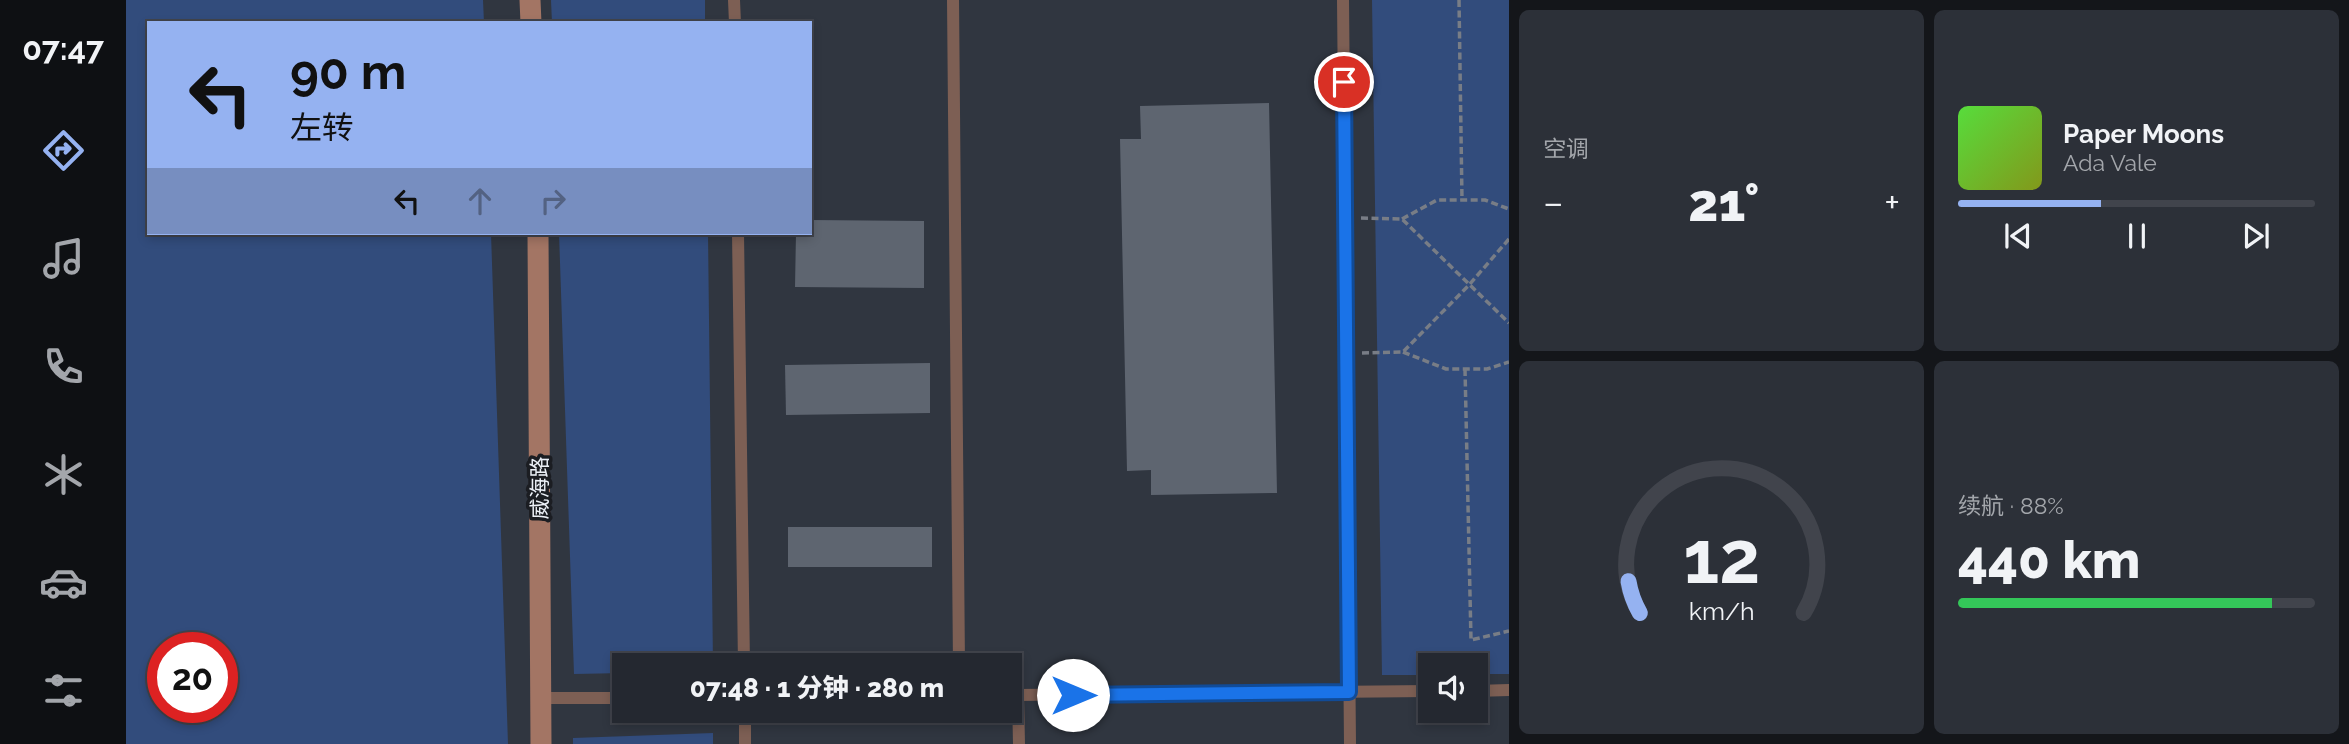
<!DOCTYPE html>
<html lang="zh">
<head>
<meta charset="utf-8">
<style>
	:root { --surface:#242830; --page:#2c3038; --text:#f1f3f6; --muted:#a3a6ab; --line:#41444c; --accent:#95b2f1 }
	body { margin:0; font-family:Raleway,"Noto Sans SC",sans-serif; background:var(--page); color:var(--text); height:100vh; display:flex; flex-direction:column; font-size:26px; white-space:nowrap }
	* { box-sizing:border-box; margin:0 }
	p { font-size:23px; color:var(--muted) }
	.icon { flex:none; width:38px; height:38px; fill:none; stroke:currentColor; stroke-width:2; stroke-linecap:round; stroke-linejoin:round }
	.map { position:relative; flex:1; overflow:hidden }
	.side { display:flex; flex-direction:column; gap:10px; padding:10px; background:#14161a; width:840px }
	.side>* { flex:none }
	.banner { position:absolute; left:21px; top:21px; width:665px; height:214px; border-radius:0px; box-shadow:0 4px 10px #0003,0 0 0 2px var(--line); background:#95b2f1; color:#111; overflow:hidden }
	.fabs { position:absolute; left:1292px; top:653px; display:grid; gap:14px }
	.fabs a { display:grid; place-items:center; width:70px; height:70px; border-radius:0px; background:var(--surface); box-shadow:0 4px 10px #0003,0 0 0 2px var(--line); font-size:35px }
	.speed { position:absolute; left:21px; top:632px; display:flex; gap:14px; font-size:35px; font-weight:700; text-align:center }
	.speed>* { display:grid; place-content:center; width:91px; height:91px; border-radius:50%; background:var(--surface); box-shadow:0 4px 10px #0003,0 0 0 2px var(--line); line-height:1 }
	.speed .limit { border:10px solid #d22; background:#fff; color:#111 }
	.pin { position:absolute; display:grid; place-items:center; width:60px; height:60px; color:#fff; margin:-30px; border:4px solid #fff; border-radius:50%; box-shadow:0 2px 7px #0007 }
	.me { position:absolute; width:77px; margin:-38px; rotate:90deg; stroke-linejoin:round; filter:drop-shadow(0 0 5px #0008) }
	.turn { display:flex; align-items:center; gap:24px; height:147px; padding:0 28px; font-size:32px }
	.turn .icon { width:91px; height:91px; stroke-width:2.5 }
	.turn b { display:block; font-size:49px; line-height:60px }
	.lanes { display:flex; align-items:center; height:66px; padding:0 28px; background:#0003; justify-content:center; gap:35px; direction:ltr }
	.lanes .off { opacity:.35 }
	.big { font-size:52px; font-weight:800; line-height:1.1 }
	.side .tile { flex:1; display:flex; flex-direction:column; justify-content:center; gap:10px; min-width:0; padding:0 24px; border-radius:10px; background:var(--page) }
	.side .dial { align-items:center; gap:0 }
	.dial svg { height:182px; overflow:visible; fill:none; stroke:var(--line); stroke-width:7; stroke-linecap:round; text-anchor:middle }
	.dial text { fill:var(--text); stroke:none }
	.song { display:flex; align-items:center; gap:21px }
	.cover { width:84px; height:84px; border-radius:10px; background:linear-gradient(135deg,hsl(110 70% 55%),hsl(70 70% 35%)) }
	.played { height:7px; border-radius:4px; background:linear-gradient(90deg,var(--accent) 40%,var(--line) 40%) }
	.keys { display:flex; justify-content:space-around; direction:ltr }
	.heat { display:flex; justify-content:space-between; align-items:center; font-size:38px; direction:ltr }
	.charge { height:10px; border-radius:5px; background:linear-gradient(90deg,#34c759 88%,var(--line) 0) }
	.side .tiles { flex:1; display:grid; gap:10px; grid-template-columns:repeat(2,1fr) }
	.trip { position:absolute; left:486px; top:653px; width:410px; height:70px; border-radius:0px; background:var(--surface); box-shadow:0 4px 10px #0003,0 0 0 2px var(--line); font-weight:800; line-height:70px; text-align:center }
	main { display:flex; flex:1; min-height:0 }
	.tabs { display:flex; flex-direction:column; width:126px; justify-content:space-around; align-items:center; background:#0e1013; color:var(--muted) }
	.tabs .icon { width:49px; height:49px }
	.tabs .current { color:var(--accent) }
	.tabs b { font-size:32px; color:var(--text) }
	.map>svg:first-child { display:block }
	.green { fill:#324c7c; fill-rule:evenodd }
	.building { fill:#5e6570 }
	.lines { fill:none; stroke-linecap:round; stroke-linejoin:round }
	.path { stroke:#787d86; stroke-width:3.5; stroke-dasharray:7 3.5; stroke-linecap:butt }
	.lane { stroke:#7d5f54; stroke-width:12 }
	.secondary { stroke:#a37564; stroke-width:21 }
	.route-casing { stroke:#114b97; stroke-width:18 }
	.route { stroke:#1a73e8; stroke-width:12 }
	.labels { text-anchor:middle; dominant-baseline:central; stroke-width:7; stroke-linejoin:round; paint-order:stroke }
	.street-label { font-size:21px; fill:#ecf0f7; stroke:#1b1d22 }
</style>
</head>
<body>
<main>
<nav class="tabs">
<b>07:47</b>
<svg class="icon current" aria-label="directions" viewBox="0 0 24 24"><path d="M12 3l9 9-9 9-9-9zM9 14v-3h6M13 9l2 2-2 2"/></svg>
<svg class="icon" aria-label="music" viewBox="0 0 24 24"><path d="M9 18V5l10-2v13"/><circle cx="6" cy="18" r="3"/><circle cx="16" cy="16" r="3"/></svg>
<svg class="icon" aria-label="phone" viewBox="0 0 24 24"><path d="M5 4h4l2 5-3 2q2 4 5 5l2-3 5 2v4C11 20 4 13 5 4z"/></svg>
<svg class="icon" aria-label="climate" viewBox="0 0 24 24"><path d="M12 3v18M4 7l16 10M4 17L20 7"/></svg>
<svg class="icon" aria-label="car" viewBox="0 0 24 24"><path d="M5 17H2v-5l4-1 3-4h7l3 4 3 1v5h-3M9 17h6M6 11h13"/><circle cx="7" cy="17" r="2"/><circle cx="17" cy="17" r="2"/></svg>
<svg class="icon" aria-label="filters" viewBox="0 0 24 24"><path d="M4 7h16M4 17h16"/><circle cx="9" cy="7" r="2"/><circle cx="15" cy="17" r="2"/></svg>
</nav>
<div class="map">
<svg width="1383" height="744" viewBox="0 0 1383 744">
	<rect width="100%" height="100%" fill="#303640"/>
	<g class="green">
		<path d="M0,0h357l1,23h-335v210h342l17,511h-382zM37,648h59v59h-59z"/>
		<path d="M425,0h154v23h-153z"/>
		<path d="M1246,0h137v674h-34v-9h-45v10h-48z"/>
		<path d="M433,233h149l5,432h-88v8l-51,1z"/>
		<path d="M587,733v11h-140v-6z"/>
	</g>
	<g class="building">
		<path d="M1143,103l8,390 -126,2v-25l-24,1 -7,-332h21l-1,-33z"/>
		<path d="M684,220l114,1v67l-129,-1 1,-54h14z"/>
		<path d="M804,363v50l-144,2 -1,-50z"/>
		<rect x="662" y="527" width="144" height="40"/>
	</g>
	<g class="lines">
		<g class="path">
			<path d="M1333,0l3,200"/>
			<path d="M1235,218l41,1 107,104"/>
			<path d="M1276,219l35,-19h48l24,9"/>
			<path d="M1277,352l43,17h41l22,-7"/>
			<path d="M1236,353l41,-1 66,-67 40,-46"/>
			<path d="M1339,369l6,271 38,-9"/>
		</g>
		<g class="lane">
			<path d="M608,0l1,23"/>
			<path d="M827,0l6,665"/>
			<path d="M1217,0l7,744"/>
			<path d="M612,233l6,432"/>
			<path d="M1349,691l34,-1"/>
			<path d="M884,695l420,-4"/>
			<path d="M892,695l1,49"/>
			<path d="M414,698h85"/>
			<path d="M619,710v34"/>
		</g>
		<g class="secondary">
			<path d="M404,0l1,23"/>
			<path d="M412,233l3,511"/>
		</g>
	</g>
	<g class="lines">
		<g class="route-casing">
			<path id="route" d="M947,695l276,-3 -5,-610"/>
		</g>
		<use href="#route" class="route"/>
	</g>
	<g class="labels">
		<g class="street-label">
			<text transform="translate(413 488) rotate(-90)">威海路</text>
		</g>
	</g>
</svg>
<div class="fabs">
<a><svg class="icon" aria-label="sound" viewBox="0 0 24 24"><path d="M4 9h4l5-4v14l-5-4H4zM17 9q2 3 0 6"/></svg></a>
</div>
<div class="speed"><div class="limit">20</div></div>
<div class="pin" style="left:1218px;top:82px;background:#d93025"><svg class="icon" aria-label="arrive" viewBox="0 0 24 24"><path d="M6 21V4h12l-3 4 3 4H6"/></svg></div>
<svg class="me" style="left:947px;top:695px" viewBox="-20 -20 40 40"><circle r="19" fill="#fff"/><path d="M0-13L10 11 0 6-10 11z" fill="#1a73e8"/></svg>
<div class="trip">07:48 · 1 分钟 · 280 m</div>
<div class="banner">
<div class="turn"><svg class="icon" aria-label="left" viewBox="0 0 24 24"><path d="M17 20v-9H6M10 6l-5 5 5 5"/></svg><div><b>90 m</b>左转</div></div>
<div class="lanes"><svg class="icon" aria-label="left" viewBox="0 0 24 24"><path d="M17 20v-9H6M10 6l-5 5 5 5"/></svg><svg class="icon off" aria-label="ahead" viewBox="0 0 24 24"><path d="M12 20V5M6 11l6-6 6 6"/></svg><svg class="icon off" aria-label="right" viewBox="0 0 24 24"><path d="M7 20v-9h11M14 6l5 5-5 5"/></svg></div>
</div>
</div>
<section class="side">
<div class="tiles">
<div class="tile"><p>空调</p>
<div class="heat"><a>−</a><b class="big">21°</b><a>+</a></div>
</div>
<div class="tile">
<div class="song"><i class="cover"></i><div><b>Paper Moons</b><p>Ada Vale</p></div></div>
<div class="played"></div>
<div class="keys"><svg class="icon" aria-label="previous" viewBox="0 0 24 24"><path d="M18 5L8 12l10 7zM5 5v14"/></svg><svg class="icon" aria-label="pause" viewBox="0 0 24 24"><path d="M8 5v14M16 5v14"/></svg><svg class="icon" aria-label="next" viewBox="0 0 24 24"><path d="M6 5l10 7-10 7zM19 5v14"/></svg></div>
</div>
<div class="tile dial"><svg viewBox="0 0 100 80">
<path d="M14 69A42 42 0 1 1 86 69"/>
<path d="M14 69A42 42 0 0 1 9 55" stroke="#95b2f1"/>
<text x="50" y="56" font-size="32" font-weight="700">12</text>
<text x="50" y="72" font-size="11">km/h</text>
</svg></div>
<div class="tile"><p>续航 · 88%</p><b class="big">440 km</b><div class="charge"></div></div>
</div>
</section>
</main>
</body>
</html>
